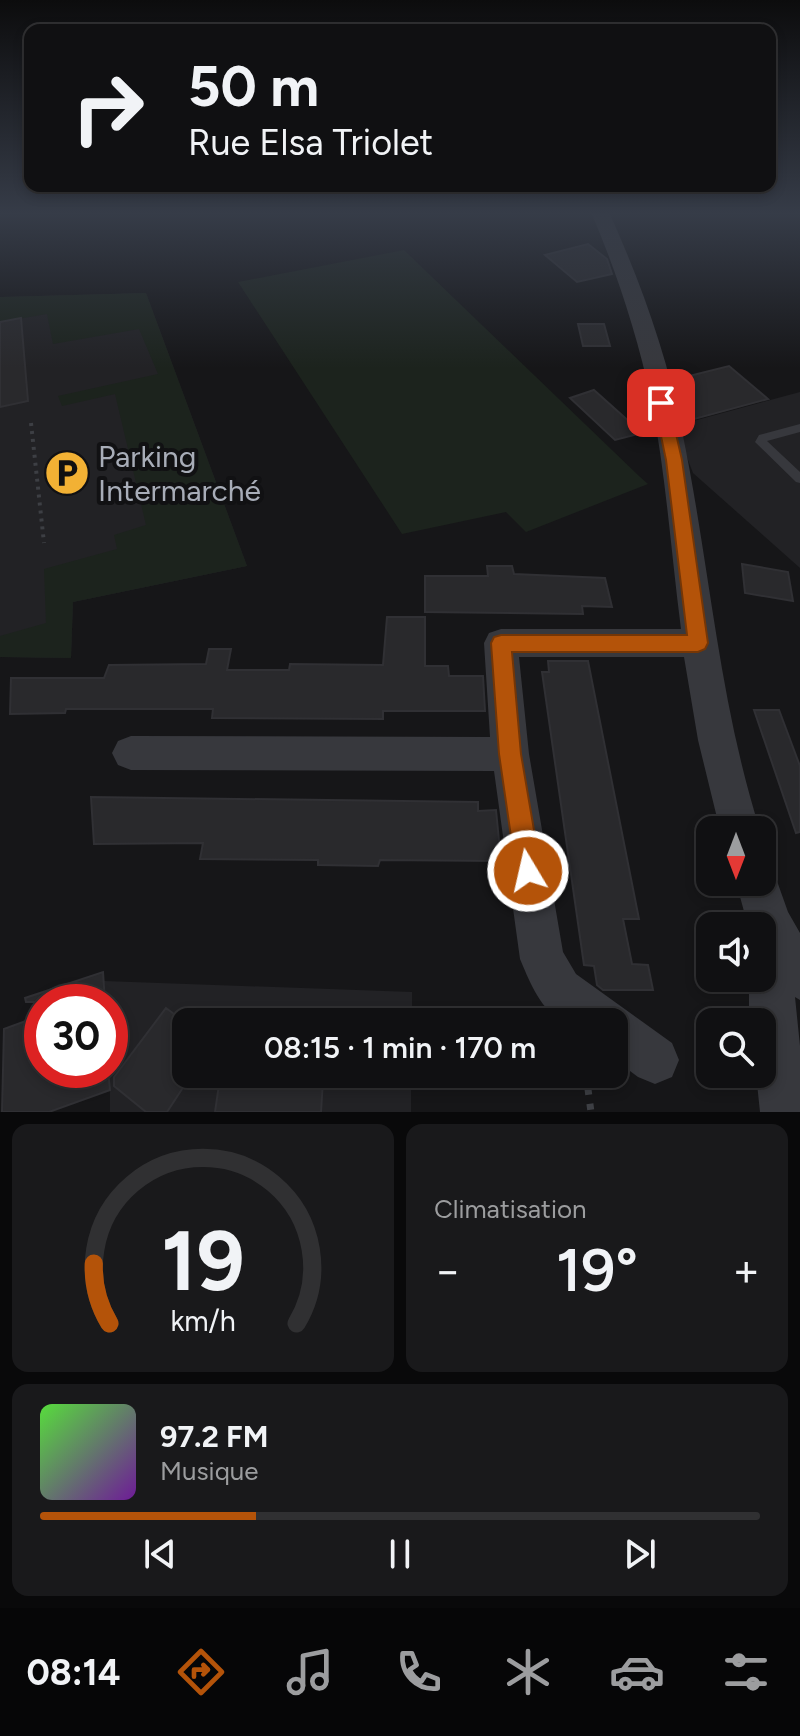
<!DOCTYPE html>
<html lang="fr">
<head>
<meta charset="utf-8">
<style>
	:root { --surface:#101012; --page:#19191b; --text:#f1f3f6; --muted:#9c9d9f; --line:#303032; --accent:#b45309 }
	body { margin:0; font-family:Figtree,sans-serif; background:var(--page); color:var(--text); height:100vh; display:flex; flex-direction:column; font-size:30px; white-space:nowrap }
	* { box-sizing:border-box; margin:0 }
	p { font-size:26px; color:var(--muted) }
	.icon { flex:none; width:44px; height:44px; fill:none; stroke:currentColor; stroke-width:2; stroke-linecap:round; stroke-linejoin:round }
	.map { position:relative; height:1112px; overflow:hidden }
	.details { display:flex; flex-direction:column; gap:12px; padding:12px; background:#09090a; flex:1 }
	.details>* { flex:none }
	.hud { position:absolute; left:24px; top:24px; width:752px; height:168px; border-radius:16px; box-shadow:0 4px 12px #0003,0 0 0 2px var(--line); background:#101012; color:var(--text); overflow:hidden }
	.needle { width:52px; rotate:180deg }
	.fabs { position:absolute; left:696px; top:816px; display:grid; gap:16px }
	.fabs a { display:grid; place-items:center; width:80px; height:80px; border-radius:16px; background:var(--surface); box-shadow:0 4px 12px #0003,0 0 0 2px var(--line); font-size:40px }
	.speed { position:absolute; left:24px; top:984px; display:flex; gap:16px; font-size:40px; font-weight:700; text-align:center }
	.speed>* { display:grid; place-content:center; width:104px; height:104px; border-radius:50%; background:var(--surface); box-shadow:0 4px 12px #0003,0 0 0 2px var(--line); line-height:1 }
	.speed .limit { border:12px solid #d22; background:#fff; color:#111 }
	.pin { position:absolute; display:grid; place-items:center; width:68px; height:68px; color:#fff; margin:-34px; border-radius:16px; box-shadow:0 4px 12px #0006 }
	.me { position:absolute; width:88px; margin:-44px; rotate:351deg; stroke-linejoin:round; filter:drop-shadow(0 0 6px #0008) }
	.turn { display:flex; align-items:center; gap:28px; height:168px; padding:0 32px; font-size:36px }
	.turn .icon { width:104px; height:104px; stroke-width:2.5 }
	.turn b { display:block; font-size:56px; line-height:68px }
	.big { font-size:60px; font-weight:600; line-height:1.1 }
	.details .widget { flex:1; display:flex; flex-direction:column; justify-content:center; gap:12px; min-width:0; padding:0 28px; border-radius:16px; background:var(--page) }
	.details .dial { align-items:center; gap:0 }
	.dial svg { height:208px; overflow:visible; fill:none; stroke:var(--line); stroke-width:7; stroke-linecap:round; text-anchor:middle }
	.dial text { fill:var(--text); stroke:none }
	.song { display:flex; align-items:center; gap:24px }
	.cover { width:96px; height:96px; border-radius:12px; background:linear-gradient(135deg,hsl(110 70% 55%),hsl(280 70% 35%)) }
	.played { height:8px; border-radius:4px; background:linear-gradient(90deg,var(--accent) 30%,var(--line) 30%) }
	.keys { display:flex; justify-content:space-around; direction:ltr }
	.heat { display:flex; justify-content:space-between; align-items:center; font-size:44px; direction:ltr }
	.details .tiles { flex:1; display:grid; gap:12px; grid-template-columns:1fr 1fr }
	.widget:last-child { grid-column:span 2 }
	.trip { position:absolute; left:172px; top:1008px; width:456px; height:80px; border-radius:16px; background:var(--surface); box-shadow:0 4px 12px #0003,0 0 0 2px var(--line); font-weight:600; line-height:80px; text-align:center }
	.dock { display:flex; height:128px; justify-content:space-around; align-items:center; background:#060607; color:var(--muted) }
	.dock .icon { width:56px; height:56px }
	.dock .current { color:var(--accent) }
	.dock b { font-size:36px; color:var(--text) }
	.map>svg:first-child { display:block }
	.built { fill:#222225 }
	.green { fill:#1c231d }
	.building { fill:#29292c; stroke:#303034; stroke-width:2 }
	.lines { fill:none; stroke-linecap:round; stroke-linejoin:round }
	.path-far1 { stroke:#3d3f44; stroke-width:4; stroke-dasharray:3 5; stroke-linecap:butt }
	.path { stroke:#3d3f44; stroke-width:7; stroke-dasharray:6 9; stroke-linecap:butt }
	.service { fill:#37383d; fill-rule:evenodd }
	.minor { fill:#37383d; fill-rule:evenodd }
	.route { fill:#b45309; stroke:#753606; stroke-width:2 }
	.labels { text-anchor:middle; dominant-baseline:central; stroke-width:8; stroke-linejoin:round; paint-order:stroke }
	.poi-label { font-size:30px; fill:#a8adb8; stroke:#111113; text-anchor:start }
</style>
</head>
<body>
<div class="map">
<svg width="800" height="1112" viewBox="0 0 800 1112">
	<rect width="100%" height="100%" fill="#161618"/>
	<g class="built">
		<path d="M146,293l101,273 -174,36 -2,56 -71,-1v-360z"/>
		<path d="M800,392v176l-107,-95 -18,-47z"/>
		<path d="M104,981l308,11v30h-226v52h225v38h-301v-110h-5z"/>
	</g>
	<g class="green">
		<path d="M404,250l235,226 9,8 -122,48 -20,-20 -104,22 -164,-252z"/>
		<path d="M146,293l101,273 -174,36 -2,56 -71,-1v-21l46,-13 -2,-54 73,-20 -3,-14 32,-10 -31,-131 -53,12 -4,-10 100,-22 -19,-45 -86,15 -6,-30 -47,8v-25z"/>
	</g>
	<g class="building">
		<path d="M588,244l19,15 5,15 -35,8 -32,-27z"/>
		<path d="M21,318l7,83 -28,6v-85z"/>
		<path d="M578,324h26l6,22h-27z"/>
		<path d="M729,366l39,33 -85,23 -10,-42z"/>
		<path d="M594,390l48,43 -27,7 -45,-42z"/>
		<path d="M742,564l46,8 5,29 -48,-8z"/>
		<path d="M487,566h25l2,8 91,4 7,29 -30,-1 1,8 -158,-2v-36h63z"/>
		<path d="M387,617h38v49h23l1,10h34l2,35h-102v8l-171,-1 1,-9h-147l-1,4 -55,1 1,-36h93l5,-13 97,-1 3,-15h22l-4,21h62l1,-6 93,1z"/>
		<path d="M548,661h40l51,258h-16l9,45 16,1 5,25h-50l-6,-5 -3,-19 -10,-1 -42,-293h7z"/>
		<path d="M754,710h25l21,56v66l-4,1z"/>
		<path d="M91,797l387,5v9l18,-1 5,51 -121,-1 -2,6 -60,-1v-5l-118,-1 3,-16 -109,1z"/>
		<path d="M103,972l2,30h-79l-1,-4z"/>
		<path d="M166,1008l20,15v60l-19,29h-21l-32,-26v-9z"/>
		<path d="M42,1015v55h66l2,20 -61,22h-47l2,-83z"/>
		<path d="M220,1078l103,2 -2,32h-106z"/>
	</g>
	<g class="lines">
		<path class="path-far1" d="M31,423l13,120"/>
		<path class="path" d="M586,1074l5,38"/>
		<path class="service" d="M800,424v8l-33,9 33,31v11l-4,-1 -41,-40 4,-7z"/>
		<g class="minor">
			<path d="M591,212h18c32,71 58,143 73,219 28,134 36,267 78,399h-40l-22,-90 -14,-83h-165l10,97 34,198 13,22 96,69 7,17 -7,17 -17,7 -17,-7 -24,-18v-37c-14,0 -31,2 -45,0 -26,-4 -40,-42 -49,-63l-26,-188 -363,-1 -13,-5 -6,-12 6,-12 13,-5 359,1 -6,-94 5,-10 12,-4h180c-10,-77 -15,-154 -30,-230 -14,-65 -34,-126 -60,-187z"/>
			<path d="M762,863l10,4 16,45 12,21v67l-5,-3 5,49v66h-40l-4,-38h6v-52h-13v-44h13v-52h-14l-12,-44h26z"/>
		</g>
	</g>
	<linearGradient id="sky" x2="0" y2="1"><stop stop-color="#0c0c0d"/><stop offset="0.58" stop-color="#363c48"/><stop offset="1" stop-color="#363c48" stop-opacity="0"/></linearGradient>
	<rect width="800" height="368" fill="url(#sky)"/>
	<path class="route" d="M661,398l8,5 13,57 26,183 -3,6 -7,3h-186l9,102 20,117 -4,9 -9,4 -9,-4 -3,-9 -17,-117 -8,-111 3,-6 7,-2h186l-21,-175 -12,-57z"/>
	<defs>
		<g id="parking-disc" transform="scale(2.3)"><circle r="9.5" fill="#f2b134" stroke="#111113"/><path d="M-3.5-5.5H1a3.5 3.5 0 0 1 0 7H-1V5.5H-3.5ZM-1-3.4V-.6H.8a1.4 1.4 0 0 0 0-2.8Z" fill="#111"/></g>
	</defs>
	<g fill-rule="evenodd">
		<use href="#parking-disc" x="67" y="473"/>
	</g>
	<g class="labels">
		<g class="poi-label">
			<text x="98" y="456">Parking<tspan x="98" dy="34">Intermarché</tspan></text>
		</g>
	</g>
</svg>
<div class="fabs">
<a><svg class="needle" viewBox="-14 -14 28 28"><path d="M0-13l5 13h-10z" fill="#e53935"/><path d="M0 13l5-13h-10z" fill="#9c9d9f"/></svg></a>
<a><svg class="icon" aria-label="sound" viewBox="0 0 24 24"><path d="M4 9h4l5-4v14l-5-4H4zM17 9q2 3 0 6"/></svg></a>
<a><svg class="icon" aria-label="search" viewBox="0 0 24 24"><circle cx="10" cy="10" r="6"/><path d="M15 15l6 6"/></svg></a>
</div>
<div class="speed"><div class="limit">30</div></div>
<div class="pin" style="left:661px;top:403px;background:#d93025"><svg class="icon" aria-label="arrive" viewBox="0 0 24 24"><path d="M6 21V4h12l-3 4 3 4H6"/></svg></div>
<svg class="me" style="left:528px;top:871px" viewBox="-20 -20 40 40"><circle r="17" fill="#b45309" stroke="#fff" stroke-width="3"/><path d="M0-11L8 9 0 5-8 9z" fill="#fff"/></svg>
<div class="trip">08:15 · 1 min · 170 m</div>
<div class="hud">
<div class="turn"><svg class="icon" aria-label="right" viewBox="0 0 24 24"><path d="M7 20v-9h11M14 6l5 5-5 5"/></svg><div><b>50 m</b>Rue Elsa Triolet</div></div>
</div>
</div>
<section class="details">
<div class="tiles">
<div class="widget dial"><svg viewBox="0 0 100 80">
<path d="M14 69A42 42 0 1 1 86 69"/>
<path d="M14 69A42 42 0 0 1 8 46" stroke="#b45309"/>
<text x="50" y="56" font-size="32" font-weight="700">19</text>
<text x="50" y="72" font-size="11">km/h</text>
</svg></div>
<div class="widget"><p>Climatisation</p>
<div class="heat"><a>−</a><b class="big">19°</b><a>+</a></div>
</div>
<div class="widget">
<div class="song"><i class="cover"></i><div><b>97.2 FM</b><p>Musique</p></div></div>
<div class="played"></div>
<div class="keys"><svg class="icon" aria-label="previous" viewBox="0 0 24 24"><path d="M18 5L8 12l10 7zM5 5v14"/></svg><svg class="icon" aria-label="pause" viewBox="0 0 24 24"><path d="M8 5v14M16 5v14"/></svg><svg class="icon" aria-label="next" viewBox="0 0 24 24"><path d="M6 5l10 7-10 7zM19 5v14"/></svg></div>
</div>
</div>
</section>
<nav class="dock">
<b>08:14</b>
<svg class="icon current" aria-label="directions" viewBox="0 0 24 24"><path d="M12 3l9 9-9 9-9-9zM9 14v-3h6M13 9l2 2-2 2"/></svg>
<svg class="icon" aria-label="music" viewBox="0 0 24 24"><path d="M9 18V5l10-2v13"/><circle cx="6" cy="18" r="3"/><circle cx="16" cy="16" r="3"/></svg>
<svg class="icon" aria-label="phone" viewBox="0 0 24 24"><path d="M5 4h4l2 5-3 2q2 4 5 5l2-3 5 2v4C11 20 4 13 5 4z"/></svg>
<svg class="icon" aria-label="climate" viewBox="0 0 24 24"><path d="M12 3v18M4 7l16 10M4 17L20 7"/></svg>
<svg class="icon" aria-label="car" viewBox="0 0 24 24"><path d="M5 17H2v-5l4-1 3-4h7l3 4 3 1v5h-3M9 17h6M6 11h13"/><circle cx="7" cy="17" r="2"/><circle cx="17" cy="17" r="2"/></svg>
<svg class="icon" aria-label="filters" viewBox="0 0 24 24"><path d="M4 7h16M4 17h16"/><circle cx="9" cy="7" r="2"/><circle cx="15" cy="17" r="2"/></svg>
</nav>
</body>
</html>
